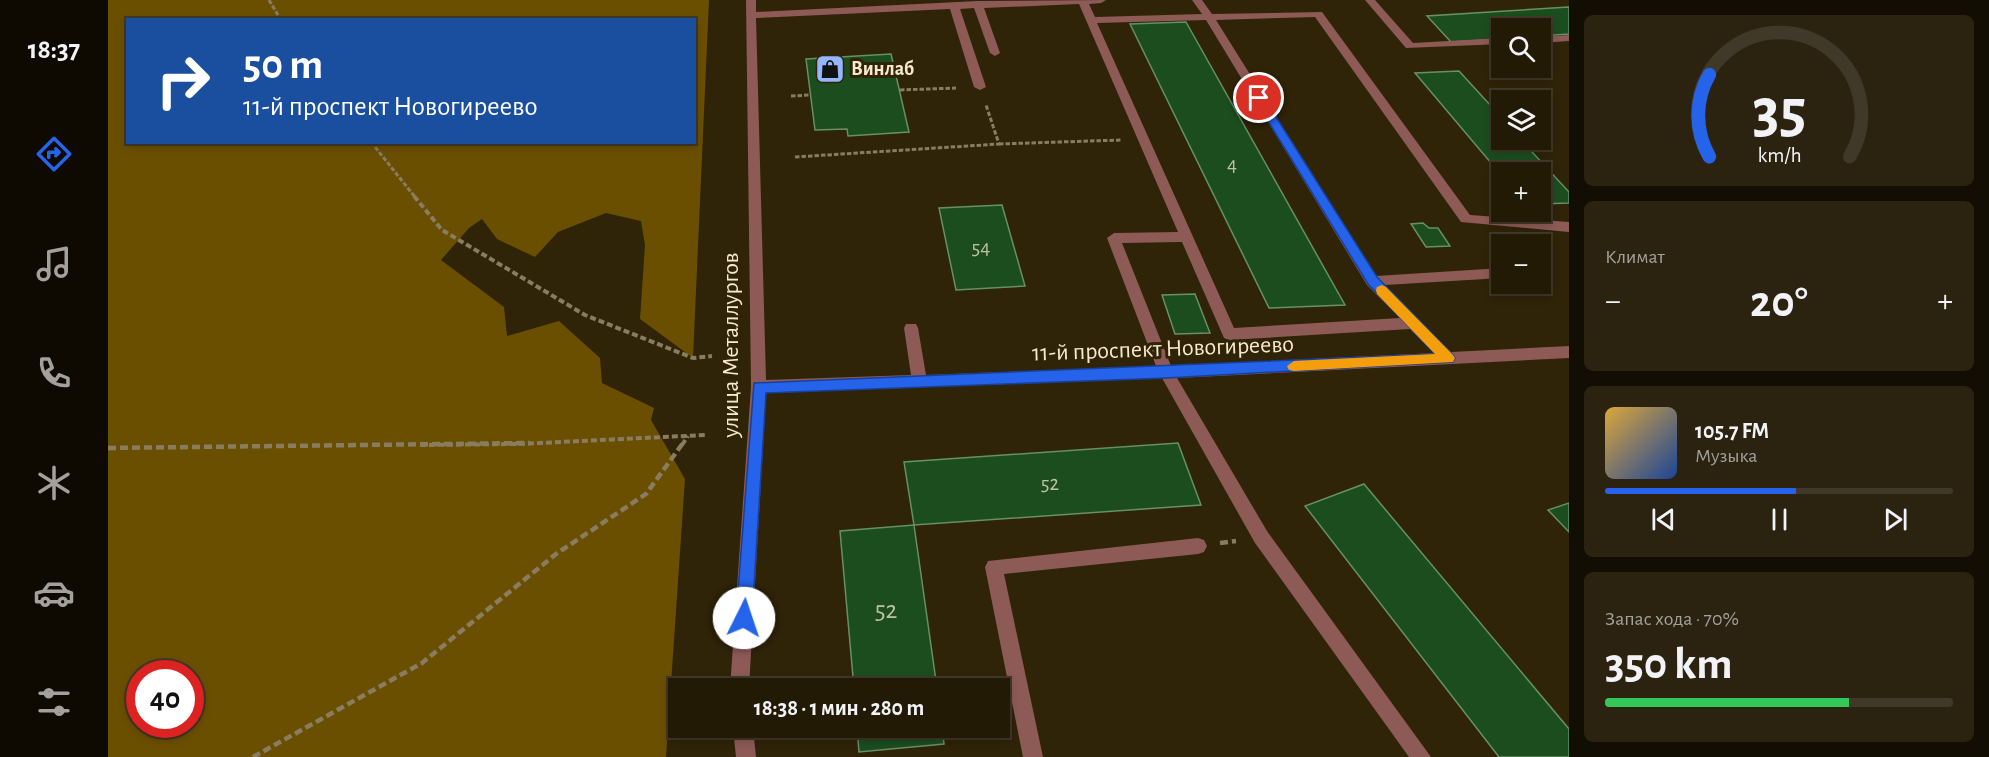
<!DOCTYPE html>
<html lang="ru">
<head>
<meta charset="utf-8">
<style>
	:root { --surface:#231a06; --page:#2b2310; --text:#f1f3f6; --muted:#a3a19b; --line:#403828; --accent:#2563eb }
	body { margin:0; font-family:"Alegreya Sans",sans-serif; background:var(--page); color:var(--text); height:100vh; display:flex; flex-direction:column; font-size:22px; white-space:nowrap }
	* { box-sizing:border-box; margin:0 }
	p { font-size:20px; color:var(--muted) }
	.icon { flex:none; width:33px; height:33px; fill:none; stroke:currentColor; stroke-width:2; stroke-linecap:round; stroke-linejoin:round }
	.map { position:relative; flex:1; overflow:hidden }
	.panel { display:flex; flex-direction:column; gap:15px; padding:15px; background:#130e03; width:420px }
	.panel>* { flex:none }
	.guide { position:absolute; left:18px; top:18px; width:570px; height:126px; border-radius:0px; box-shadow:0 3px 9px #0003,0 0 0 2px var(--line); background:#1a4fa0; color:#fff; overflow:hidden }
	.tools { position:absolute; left:1383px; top:18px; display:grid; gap:12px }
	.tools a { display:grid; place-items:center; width:60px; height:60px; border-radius:0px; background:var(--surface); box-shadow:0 3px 9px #0003,0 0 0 2px var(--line); font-size:30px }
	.speed { position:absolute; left:18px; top:660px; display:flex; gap:12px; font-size:30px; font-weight:700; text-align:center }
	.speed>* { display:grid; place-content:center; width:78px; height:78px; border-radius:50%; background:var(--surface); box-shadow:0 3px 9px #0003,0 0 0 2px var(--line); line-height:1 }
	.speed .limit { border:9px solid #d22; background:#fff; color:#111 }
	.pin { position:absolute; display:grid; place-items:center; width:51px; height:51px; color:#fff; margin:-26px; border:3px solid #fff; border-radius:50%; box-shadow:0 2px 6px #0007 }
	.me { position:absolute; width:66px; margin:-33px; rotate:4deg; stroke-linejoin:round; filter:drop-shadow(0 0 4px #0008) }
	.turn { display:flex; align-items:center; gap:21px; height:126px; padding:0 18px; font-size:27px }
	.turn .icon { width:78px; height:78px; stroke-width:2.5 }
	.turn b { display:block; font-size:42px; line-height:51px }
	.big { font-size:45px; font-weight:600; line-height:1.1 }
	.panel .card { flex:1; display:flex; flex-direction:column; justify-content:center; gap:9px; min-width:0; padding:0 21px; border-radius:9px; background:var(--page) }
	.panel .dial { align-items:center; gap:0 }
	.dial svg { height:156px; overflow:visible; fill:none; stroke:var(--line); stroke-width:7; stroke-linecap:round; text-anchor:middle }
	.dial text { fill:var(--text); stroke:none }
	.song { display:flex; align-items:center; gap:18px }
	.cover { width:72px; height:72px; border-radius:9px; background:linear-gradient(135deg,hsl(40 70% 55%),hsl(220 70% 35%)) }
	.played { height:6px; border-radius:3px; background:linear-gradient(90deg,var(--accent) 55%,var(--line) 55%) }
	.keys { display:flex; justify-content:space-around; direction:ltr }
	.heat { display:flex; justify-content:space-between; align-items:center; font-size:33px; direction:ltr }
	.charge { height:9px; border-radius:4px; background:linear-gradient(90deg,#34c759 70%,var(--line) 0) }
	.trip { position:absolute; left:560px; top:678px; width:342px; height:60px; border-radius:0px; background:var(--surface); box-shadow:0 3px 9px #0003,0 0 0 2px var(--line); font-weight:600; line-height:60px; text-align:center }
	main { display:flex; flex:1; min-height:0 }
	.tab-bar { display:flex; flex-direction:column; width:108px; justify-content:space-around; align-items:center; background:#0e0a02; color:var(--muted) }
	.tab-bar .icon { width:42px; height:42px }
	.tab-bar .selected { color:var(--accent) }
	.tab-bar b { font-size:27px; color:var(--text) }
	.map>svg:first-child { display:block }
	.forest { fill:#6b4f00; fill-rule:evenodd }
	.building { fill:#1b4d1f; stroke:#679068; stroke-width:1.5 }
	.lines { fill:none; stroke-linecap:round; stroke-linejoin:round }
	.path-far2 { stroke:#887c61; stroke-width:3; stroke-dasharray:4.5 2; stroke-linecap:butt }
	.path-far1 { stroke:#887c61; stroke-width:4; stroke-dasharray:6 3; stroke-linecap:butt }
	.path { stroke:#887c61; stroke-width:4.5; stroke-dasharray:8 4; stroke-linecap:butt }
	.minor { fill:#8d5a56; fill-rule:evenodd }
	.route { fill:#2563eb; stroke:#184099; stroke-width:1.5 }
	.slow { fill:#f59e0b }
	.labels { text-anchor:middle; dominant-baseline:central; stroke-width:6; stroke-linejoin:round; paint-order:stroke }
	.far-poi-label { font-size:20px; font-weight:bold; fill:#f6e9ce; stroke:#2f2308; text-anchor:start }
	.number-label { font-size:21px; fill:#bfc2a2 }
	.street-label { font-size:24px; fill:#f6e9ce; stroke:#2f2308 }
	.near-number-label { font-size:26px; fill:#bfc2a2 }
</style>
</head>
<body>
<main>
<nav class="tab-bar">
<b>18:37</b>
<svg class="icon selected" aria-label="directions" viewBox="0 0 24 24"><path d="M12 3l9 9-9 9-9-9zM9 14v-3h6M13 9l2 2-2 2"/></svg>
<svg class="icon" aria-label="music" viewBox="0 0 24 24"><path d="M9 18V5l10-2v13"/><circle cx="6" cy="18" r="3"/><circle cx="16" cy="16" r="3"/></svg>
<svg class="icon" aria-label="phone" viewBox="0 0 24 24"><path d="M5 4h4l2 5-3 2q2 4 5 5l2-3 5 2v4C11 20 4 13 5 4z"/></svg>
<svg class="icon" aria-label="climate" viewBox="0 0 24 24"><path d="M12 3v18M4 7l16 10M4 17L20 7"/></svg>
<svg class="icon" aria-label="car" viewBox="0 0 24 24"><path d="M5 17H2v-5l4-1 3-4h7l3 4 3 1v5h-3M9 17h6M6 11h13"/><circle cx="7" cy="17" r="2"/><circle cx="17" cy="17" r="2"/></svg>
<svg class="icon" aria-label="filters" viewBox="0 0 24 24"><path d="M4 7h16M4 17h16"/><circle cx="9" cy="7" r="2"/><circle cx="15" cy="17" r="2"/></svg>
</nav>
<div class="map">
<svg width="1461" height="757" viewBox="0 0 1461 757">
	<rect width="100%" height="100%" fill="#2f2308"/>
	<path class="forest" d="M0,0h601l-16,358 -53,-39 5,-74 -4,-24 -35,-8 -48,19 -23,25 -38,-18 -15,-20 -13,9 -28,32 63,47 3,29 52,-15 41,37 2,25 52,25 -3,12 34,59 -19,278h-558zM20,20h566v122h-566zM32,674h50v50h-50z"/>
	<g class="building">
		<path d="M1461,7v27l-29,2v-8h-38v11l-51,3 -24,-26z"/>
		<path d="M1078,22l159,283 -76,3 -139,-284z"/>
		<path d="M783,54l18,78 -61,4 -1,-7 -32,1 -9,-71z"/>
		<path d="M1351,71l43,47v22h19l48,52v11l-29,1v-32h-38v4l-87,-103z"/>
		<path d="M894,205l23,81 -69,4 -17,-82z"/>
		<path d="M1315,223l6,5h9l12,18 -24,1 -15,-23z"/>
		<path d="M1087,294l15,39 -35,1 -13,-39z"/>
		<path d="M1070,443l23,62 -287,20 -10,-63z"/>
		<path d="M1256,484l205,245v28h-70l-194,-251z"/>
		<path d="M1461,503v29l-21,-22z"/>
		<path d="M806,525l23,163h-83l-14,-157z"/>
		<path d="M749,728h85l2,16 -85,8z"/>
	</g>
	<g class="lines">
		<g class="path-far2">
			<path d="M161,0l12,20"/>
			<path d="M792,90l56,-2"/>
			<path d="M683,96l19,-1"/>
			<path d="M263,142l44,55"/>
			<path d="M891,144l122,-4"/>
			<path d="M687,157l204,-13 -13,-39"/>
		</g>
		<g class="path-far1">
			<path d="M306,196l28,34 143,85 108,43 19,-2"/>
			<path d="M312,445l99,-1 186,-9"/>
			<path d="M574,445l6,-9"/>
		</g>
		<g class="path">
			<path d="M0,448l422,-5"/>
			<path d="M1112,543l16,-2"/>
			<path d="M145,757l169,-94 134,-109 90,-60 37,-51"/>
		</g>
		<g class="minor">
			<path d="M638,0h10v12l222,-11 128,-1 -5,3 -12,1 6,13 107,-3 -10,-14h10l10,14 110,-2 148,203 99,7v10l-108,-10 -146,-205 -99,3 160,256 126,-8v10l-117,7 66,67 118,-6v12l-392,20 90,153 164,226h-22l-154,-214 -93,-165 -396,15 -17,295h-19l21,-301zM971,4l99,228 -64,1 -7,5 49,128 -230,9 -8,-47 -2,-4h-10l-2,4 7,47 -145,5 -10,-362 194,-9 24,78 6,3 6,-3 -26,-78 14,-1 16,45 5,3 5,-3 -16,-45zM1098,20l161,265 33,33 -166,10 -137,-305zM1074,242l42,96 5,2 181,-11 24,24 -263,13 -49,-123z"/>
			<path d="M1257,0h10l38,43 89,-5v6l-96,4z"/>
			<path d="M1461,35v6l-29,2v-6z"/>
			<path d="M1090,538l6,2 3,6 -3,6 -6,2 -194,20 39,183h-20l-38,-190 3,-6z"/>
			<path d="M625,728h20l3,29h-20z"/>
		</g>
	</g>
	<path class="route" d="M1151,95l5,3 113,179 76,78 2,3 -2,4 -287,16 -400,15 -14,225 -2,6 -6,3 -6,-3 -2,-6 18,-235 681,-29 -67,-70 -114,-186z"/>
	<path class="slow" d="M1274,285l4,2 67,68 2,3 -2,4 -159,9 -5,-1 -2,-4 7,-5 141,-7 -58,-60 -1,-4 1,-3z"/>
	<defs>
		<g id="shop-square" transform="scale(1.5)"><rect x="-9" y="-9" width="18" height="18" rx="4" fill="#95b6fd" stroke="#2f2308"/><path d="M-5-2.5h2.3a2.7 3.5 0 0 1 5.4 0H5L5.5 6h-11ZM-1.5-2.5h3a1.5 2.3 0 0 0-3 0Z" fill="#111"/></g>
	</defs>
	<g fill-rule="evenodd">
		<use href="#shop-square" x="722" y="69"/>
	</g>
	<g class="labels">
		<g class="far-poi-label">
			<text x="743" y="69">Винлаб</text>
		</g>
		<g class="number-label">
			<text x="1124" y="164">4</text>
			<text x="873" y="247">54</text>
			<text x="942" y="483">52</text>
		</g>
		<g class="street-label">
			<text transform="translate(623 345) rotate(-90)">улица Металлургов</text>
			<text transform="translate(1055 349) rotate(-2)">11-й проспект Новогиреево</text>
		</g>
		<g class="near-number-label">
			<text x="778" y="610">52</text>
		</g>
	</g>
</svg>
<div class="tools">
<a><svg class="icon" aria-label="search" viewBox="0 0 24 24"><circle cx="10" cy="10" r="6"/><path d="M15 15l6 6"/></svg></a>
<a><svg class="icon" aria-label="layers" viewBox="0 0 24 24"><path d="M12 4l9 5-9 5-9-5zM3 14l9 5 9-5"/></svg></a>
<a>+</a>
<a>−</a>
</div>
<div class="speed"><div class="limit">40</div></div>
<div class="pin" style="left:1151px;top:98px;background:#d93025"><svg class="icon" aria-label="arrive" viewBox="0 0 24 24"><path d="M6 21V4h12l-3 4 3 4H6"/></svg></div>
<svg class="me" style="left:636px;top:618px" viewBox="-20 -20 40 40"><circle r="19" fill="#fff"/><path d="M0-13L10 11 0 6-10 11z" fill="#2563eb"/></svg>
<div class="trip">18:38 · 1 мин · 280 m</div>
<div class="guide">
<div class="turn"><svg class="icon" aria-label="right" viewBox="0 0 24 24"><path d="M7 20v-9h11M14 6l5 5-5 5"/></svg><div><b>50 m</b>11-й проспект Новогиреево</div></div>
</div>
</div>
<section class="panel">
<div class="card dial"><svg viewBox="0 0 100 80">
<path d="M14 69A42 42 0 1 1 86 69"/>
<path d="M14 69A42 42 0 0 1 14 27" stroke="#2563eb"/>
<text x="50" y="56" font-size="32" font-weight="700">35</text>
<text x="50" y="72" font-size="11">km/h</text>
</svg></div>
<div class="card"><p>Климат</p>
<div class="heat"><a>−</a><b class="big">20°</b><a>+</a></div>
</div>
<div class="card">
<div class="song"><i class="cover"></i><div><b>105.7 FM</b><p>Музыка</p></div></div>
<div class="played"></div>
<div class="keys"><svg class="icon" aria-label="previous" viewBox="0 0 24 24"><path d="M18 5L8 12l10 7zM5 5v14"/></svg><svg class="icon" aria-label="pause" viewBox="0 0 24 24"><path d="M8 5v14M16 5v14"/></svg><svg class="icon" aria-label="next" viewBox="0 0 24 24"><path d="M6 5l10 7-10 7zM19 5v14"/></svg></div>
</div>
<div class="card"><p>Запас хода · 70%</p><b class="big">350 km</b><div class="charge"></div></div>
</section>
</main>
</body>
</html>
